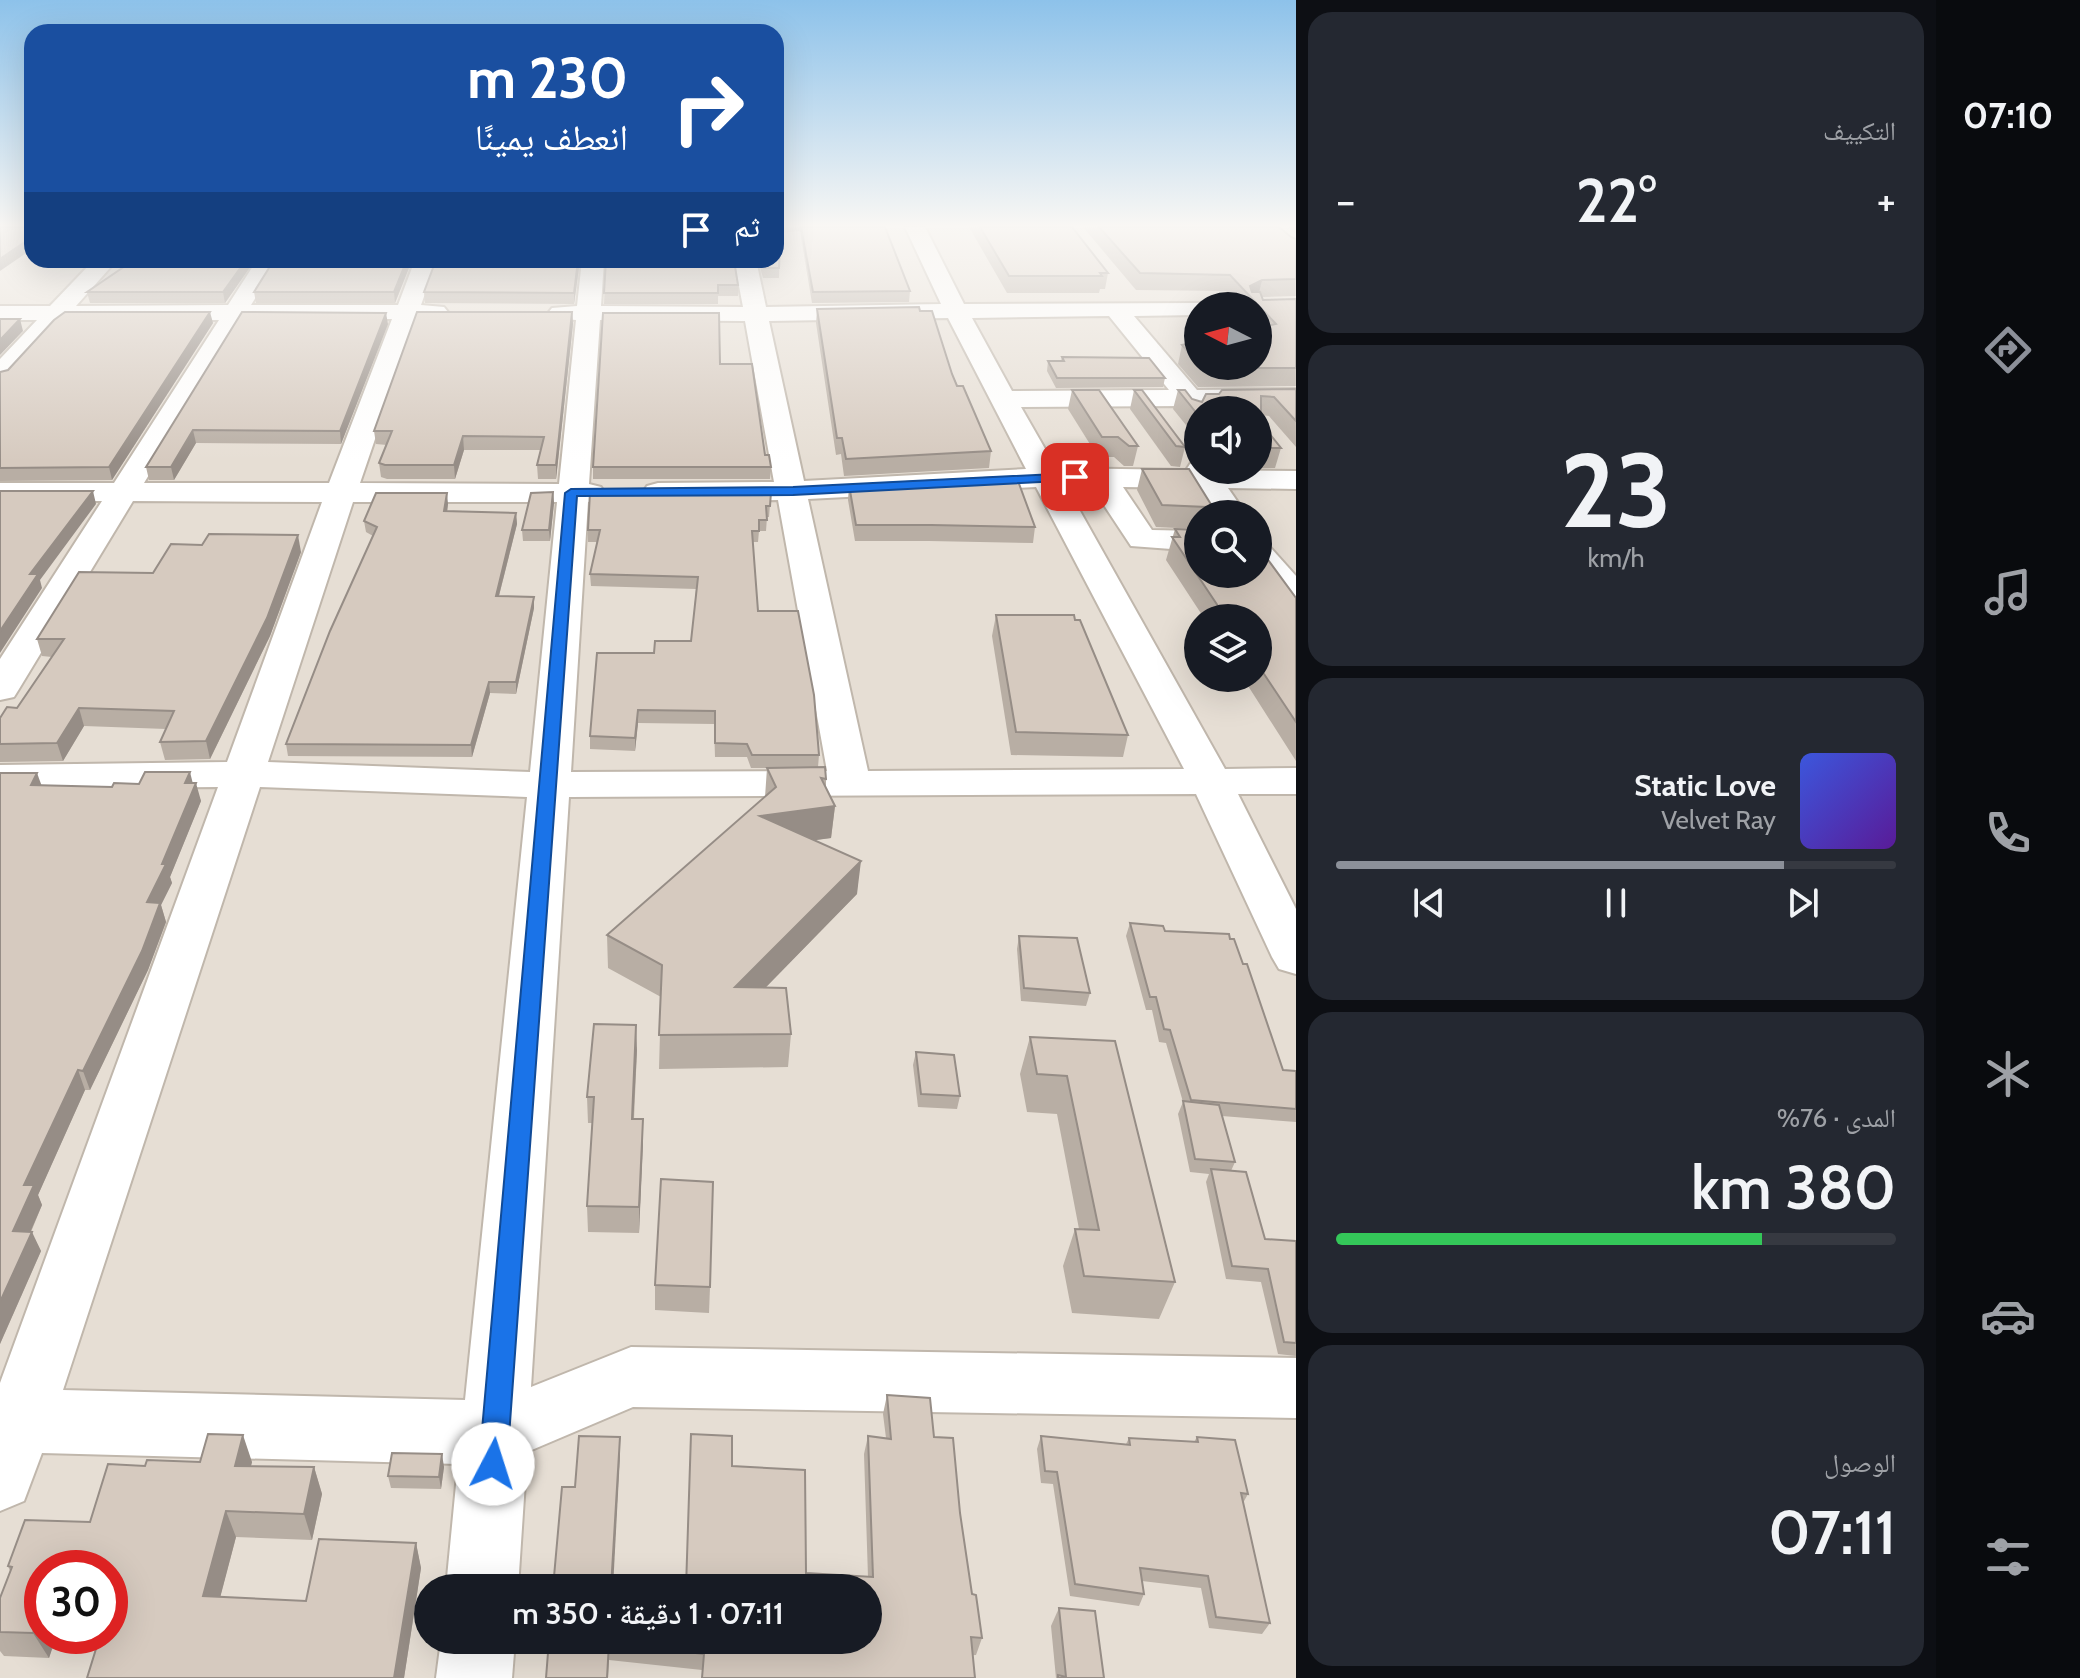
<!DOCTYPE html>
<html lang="ar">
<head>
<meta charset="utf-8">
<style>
	:root { --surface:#171b24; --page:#242831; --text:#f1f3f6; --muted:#9ea1a6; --line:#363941; --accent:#8c9099 }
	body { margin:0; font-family:Cabin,"Noto Naskh Arabic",sans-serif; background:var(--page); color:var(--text); direction:rtl; height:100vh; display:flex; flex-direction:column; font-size:30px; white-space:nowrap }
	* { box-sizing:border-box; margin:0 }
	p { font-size:26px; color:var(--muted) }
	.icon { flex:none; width:44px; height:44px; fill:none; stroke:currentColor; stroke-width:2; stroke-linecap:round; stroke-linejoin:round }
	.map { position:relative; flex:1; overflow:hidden; direction:ltr }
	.sheet { display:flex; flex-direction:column; gap:12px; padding:12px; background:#0d0f14; width:640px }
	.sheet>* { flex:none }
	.top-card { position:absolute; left:24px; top:24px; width:760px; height:244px; border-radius:24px; box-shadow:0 8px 32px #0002; direction:rtl; background:#1a4fa0; color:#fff; overflow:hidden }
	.needle { width:52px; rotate:276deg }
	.fabs { position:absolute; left:1184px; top:292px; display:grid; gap:16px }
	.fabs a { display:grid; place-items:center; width:88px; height:88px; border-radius:50%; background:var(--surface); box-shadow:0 8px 32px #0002; font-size:40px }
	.speed { position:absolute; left:24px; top:1550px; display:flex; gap:16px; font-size:40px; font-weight:700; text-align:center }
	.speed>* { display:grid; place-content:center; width:104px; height:104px; border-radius:50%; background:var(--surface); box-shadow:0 8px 32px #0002; line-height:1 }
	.speed .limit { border:12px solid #d22; background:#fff; color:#111 }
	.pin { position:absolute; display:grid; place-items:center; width:68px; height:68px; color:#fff; margin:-34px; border-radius:16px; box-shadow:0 4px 12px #0006 }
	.me { position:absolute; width:88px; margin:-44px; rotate:5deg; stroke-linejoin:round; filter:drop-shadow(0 0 6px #0008) }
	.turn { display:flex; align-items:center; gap:28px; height:168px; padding:0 24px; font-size:36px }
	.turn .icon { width:104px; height:104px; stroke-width:2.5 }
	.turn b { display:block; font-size:56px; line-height:68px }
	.then { display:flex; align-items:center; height:76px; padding:0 24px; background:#0003; gap:16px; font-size:30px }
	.big { font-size:60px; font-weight:600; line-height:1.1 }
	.sheet .card { flex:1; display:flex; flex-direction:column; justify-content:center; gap:12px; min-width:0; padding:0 28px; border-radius:24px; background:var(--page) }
	.sheet .dial { align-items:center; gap:0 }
	.dial b { font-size:104px; line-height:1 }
	.song { display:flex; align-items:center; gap:24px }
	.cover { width:96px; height:96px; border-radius:12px; background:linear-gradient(135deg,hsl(230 70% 55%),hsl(270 70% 35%)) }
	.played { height:8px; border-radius:4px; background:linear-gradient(90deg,var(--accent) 80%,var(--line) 80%) }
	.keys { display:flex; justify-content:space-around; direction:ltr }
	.heat { display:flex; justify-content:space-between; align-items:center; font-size:44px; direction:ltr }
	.charge { height:12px; border-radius:6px; background:linear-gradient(90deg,#34c759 76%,var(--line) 0) }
	.trip { position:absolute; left:414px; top:1574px; width:468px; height:80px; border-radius:40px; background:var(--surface); box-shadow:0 8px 32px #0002; font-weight:600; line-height:80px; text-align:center; direction:rtl }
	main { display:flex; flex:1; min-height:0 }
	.dock { display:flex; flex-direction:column; width:144px; justify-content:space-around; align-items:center; background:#090b0e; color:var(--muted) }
	.dock .icon { width:56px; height:56px }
	.dock .selected { color:var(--accent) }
	.dock b { font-size:36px; color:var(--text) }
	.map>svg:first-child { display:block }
	.residential { fill:#e6ded4; fill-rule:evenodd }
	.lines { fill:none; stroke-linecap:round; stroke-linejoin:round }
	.minor-casing { stroke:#c0b7ac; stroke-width:4 }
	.minor { fill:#fff; fill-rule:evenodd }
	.wall { fill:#b8aea4; fill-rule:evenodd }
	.shaded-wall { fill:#968d86 }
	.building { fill:#d6cabf; stroke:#968d86; stroke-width:2 }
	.route { fill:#1a73e8; stroke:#114b97; stroke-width:2 }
</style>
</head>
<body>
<main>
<nav class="dock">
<b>07:10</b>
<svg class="icon selected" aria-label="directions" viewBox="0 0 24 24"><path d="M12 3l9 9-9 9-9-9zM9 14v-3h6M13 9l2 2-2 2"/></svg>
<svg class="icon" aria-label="music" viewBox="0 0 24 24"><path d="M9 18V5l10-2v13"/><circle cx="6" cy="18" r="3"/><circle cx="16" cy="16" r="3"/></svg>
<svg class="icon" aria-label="phone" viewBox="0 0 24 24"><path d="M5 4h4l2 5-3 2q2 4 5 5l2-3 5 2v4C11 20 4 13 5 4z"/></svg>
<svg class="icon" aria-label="climate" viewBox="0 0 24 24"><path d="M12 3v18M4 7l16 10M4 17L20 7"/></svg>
<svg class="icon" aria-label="car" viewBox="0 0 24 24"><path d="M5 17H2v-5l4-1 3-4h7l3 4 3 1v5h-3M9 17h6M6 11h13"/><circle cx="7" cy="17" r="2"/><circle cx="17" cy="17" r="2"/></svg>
<svg class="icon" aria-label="filters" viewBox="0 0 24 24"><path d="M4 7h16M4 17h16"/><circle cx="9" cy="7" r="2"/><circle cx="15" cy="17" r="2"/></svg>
</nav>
<section class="sheet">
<div class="card"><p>التكييف</p>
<div class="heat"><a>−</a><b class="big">22°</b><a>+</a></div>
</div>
<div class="card dial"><b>23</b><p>km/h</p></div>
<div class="card">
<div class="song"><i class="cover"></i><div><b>Static Love</b><p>Velvet Ray</p></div></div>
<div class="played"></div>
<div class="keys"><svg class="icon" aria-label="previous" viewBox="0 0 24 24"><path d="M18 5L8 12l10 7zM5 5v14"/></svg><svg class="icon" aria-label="pause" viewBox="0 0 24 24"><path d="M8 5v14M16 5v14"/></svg><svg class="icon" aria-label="next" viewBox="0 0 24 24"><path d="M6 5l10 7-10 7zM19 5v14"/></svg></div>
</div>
<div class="card"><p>المدى · 76%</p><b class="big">380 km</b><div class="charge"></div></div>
<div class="card"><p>الوصول</p><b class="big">07:11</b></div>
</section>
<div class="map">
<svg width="1296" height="1678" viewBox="0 0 1296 1678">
	<rect width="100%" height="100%" fill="#f2ede6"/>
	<path class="residential" d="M0,227h32v33h744v-33h520v1451h-1296zM1198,306h60v60h-60zM1198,410h60v60h-60zM1198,514h60v60h-60zM1198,618h60v60h-60zM42,1568h68v68h-68zM428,1588h440v52h-440z"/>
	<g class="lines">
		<g class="minor-casing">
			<g id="minor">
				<path d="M905,227h20l39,77 242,-1 2,3h-10v9l-64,1 63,74 99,-1v16l-85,1 3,4h-16v8l-8,-2 -8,-10 -161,1 35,61 130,2 4,-6 8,-2v8l98,1v18l-68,-1 18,26h-32l-16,-26 -75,-1 29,43 46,1v20l-67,-5 -39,-59 -26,-1 159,283 71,-1v26h-58l58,115v65l-17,-5 -7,-12 -76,-163 -627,3 -38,590 100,-40 665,11v60l-663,-11 -106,45 -9,136h-72l12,-124 -416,-11 -18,48 -24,10v-128l218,-596 -218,2v-24l227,-3 95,-260 -189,-1 -114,188 -5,8 -14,3v-41l102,-158h-102v-18h114l105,-163h-156l-54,60 -9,2v-23l37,-39h-37v-14h50l44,-46h23l-41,46 152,-1 29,-45h22l-28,45h147l17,-45h22l-16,45 23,2 4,5 -4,5 -28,2 -56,164 199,1 17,-164 -24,-2 -4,-5 4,-5 25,-2 5,-46h22l-3,46 142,1 -9,-47h22l10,47 175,-3zM1109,316l60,74 -157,1 -40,-73zM948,318l78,151 -222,12 -35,-160zM392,319l-63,164h-185l99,-163zM600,320l145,1 29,161 -116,1 -11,3 -4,6 4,6 11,3 120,-1 49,271 -256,1 17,-270 13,-3 4,-6 -4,-6 -12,-3zM1036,487l148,282 -316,2 -60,-272zM353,502h204l-27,270 -262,-10zM260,787l267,10 -62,603 -402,-10z"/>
				<path d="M1258,544l12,3 26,29v31l-12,-3 -26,-30z"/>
				<path d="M441,1640h74l-3,38h-76z"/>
			</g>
		</g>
		<use href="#minor" class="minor"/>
	</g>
	<g class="wall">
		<path d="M776,227h109l25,64 -1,11 -97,1 -12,-72 -20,2 -1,45h-16l-5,-18h18z"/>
		<path d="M969,227h103l36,46 -3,16h-5l-1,4h-92z"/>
		<path d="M1083,227h196l12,10 5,2v57l-34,1 1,3 33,-1v87l-98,1 -20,-23 4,-19 16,-3v24h60v-60h-19l-13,-15 -90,-1z"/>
		<path d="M1287,227h9v7z"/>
		<path d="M126,260h129l-30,43h-135l-3,-11 40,-27z"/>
		<path d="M274,260h138l-17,43h-139l-2,-11z"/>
		<path d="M580,260l-6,44 -149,-1 -1,-11z"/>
		<path d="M606,260l132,25v11h-20v8h-114z"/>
		<path d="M817,309l135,65 39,77 -2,17 -145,8 -3,-22 -5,1 -20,-132z"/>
		<path d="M242,312l146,12 -47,120 -145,-1 -22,37h-25l-3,-13z"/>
		<path d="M572,312l1,12 -17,155h-18l-1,-14 4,-15h-77l-9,29h-68l-6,-2 -2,-14 8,-18 -11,-1 -2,-13z"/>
		<path d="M213,323l-101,157 -112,1v-109z"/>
		<path d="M1062,357l103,21 -2,9 -107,1 -9,-17 1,-10h13z"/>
		<path d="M720,364l51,103 -1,12h-177v-12z"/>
		<path d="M1296,389v58l-27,-31 -8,-1v8l20,25 -6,20h-17v-58h-60v30l-25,-31 5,-19 14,9 10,3 17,-8z"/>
		<path d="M1072,390l66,56 -5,20h-9l-10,-9h-16l-30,-48z"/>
		<path d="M1134,390l51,57 -5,20 -9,-1 -41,-57z"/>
		<path d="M1142,469l75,45h-19v15l-42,-2 -19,-37z"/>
		<path d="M1003,481l32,46 -2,16 -104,-2h-74l-7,-41 1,-15z"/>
		<path d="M553,492l1,11 -4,38h-27l-1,-11z"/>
		<path d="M771,492l-2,25h-2l-1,14h-7l-1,11h-5l5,69 61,144 -1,12 8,12v9l9,18 -4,32 -17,2 43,54 -91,93 25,47 -3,33 -129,2 2,-72 -53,-29 -1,-33 158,-138 2,-29h-16l-4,-11h-32l-1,-33 -76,-1 -3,28 -45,-2v-13l64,-83 37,-12 5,-52 -105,-3 -1,-12 7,-32h-9v-12z"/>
		<path d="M448,504l-1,7 69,2 1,11 -18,72 35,1v11l-18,86 -26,-1 -18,64 -184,-1 -2,-12 87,-208 -7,-4 -2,-11z"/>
		<path d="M1175,529l88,24 33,45v163l-53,-83h15v-60h-54l-38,-58z"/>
		<path d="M301,552l-31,84 -60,123 -45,1 -5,-18 6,-13 -82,-3 -21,35 -63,1v-44l17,-10 35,-51 -10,-1 -5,-17 116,-66z"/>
		<path d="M996,615l79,5 53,115 -5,22 -112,-2 -19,-119z"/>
		<path d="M0,773l42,13 70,1 81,-4 8,18 -31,76 2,6 -11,22 5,17 -18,48 -58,120h-5l-47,105 4,10 -11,27 10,19 -41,93z"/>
		<path d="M1130,923l35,8 118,139 13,1v51l-74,-6 13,46 -4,9 34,68 31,2v115l-18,-2 -17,-72 -35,-3 -20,-97 3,-8 -19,-2 -12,-58 5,-12 -17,-59 -7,-1 -7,-32h-6l-20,-74z"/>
		<path d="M1019,936l71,57 -4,13 -65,-5 -4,-52z"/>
		<path d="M1030,1037l85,4 60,241 -16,37 -87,-6 -9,-47 12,-37h4l-22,-115 -30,-2 -7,-38z"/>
		<path d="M637,1050l-3,69h9l-4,114 -51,-1 -1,-26 5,-83h-4l-1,-26z"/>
		<path d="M916,1052l44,44 -3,13 -39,-2 -5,-42z"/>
		<path d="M655,1285l55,2 -1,26 -54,-3z"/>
		<path d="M887,1395l47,42 26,76 12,81 10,44 -6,17 -274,15 -93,-10 -1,18h-62l3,-38h319l-182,-52 46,-122 74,107 62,4 -4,-123 4,-18 18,2 -3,-24z"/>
		<path d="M1041,1436l85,8 3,-6 65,4 3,-5 51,57 -5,9 27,120 -8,11 -53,-6 -8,-40 -59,-7 2,13 -5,12 -69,-10 -17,-112 -12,-1 -4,-34z"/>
		<path d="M200,1462h52l-1,4 63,1 8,27 -10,46 -76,-3 -16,60 86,4 110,-58 5,25 -17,110 -308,-28 -44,-1 -3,9 -45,-2 -4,-5v-53l10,-27 -2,-5 82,-44 55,-56zM42,1568h68v68h-68z"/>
		<path d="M444,1467l-3,22 -50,-1 -3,-12z"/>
		<path d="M1059,1608l45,70h-48l-5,-52z"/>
	</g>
	<g class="shaded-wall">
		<path d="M32,237v12l-32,22v-12z"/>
		<path d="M246,260h9l-30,43 -2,-11z"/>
		<path d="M407,260h5l-17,43 -1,-11z"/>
		<path d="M578,260h2l-6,44v-11z"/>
		<path d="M1262,280l-4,17 -5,2 -3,-13z"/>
		<path d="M210,312l3,11 -101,157 -3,-13z"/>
		<path d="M572,312l1,12 -17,155v-14z"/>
		<path d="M386,313l2,11 -47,120 -1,-13z"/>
		<path d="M20,319l3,12 -23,24v-15z"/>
		<path d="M193,430l3,13 -22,37 -3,-13z"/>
		<path d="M463,436l1,14 -9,29 -1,-14z"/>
		<path d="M93,491l3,13 -56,76 2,8 -42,65v-22l30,-57z"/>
		<path d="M553,492l1,11 -4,38 -1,-11z"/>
		<path d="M447,493l1,11 -2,17 -2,-10z"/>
		<path d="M516,513l1,11 -21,83v-11z"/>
		<path d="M298,535l3,17 -31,84 -60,123 -4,-18z"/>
		<path d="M534,597v11l-18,86v-12z"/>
		<path d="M489,682l1,11 -18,64 -1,-12z"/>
		<path d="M79,708l5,18 -21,35 -6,-18z"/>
		<path d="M638,710v13l-3,28v-13z"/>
		<path d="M190,772l4,16 2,-5 5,18 -31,76 2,6 -11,22 5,17 -18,48 -58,120 -7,-19 79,-207 23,-81z"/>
		<path d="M37,773l7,19 -13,-7z"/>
		<path d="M835,806l-4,32 -73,10 2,-32z"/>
		<path d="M861,861l-4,33 -124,127 2,-34z"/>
		<path d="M636,1025l1,25 -5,94v-25z"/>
		<path d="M78,1070l7,20 -47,105 4,10 -20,46 -9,-20 11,-46z"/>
		<path d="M643,1119v26l-4,88v-26z"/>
		<path d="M32,1232l9,19 -41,93v-42z"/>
		<path d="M243,1435l9,27 -8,30 -9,-26z"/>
		<path d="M620,1437v19l-7,132h-2z"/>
		<path d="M442,1454l2,13 -3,22 -2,-12z"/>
		<path d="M314,1467l8,27 -10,46 -8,-26z"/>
		<path d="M226,1511l10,26 -22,84 -11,-25z"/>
		<path d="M416,1543l5,25 -17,110h-10z"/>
		<path d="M36,1625l6,9v2h2l8,13 -3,9 -16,-25z"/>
	</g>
	<g class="building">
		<path d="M0,227h32v10l-32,22z"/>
		<path d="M776,227h5l-2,41h-15l-2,-8h14z"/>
		<path d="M801,227h84l25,64 -97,1z"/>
		<path d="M980,227h92l36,46h-8l2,3h-93z"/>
		<path d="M1099,227h180l12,10 5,2v40l-34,1 -12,6 2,6h8l3,8 33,-1v69h-93l-2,-2h57v-38l18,-4 -46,-49 -90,-2z"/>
		<path d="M134,260h112l-23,32h-136z"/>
		<path d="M274,260h133l-13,32h-140z"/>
		<path d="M436,260h142l-4,33 -150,-1z"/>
		<path d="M606,260h128l4,25h-20v8h-114z"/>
		<path d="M919,307l1,4h12l20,63 5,12h6l28,65 -145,8 -4,-21h-5l-20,-129z"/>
		<path d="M65,312h145l-101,155 -109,1v-96l8,-2 46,-50z"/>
		<path d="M242,312l144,1 -46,118 -147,-1 -22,37h-25z"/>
		<path d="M417,312h155l-16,153h-19l7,-28 -81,-1 -9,29h-69l-6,-2 13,-32h-18z"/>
		<path d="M603,313h116l1,51h32l13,91h4l2,12h-178z"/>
		<path d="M0,319h20l-20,21z"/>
		<path d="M1198,342v21l-16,-18z"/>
		<path d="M1062,357l87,1 16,20h-108l-9,-17h16z"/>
		<path d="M1296,389v32l-22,-24 -13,-1v27l20,25h-23v-38h-60v5l-20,-25h7l7,9 10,3 4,-8h13l3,-4z"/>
		<path d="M1072,390h27l39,56h-9l-11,-9h-16z"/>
		<path d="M1134,390h8l43,57 -9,-1z"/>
		<path d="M1142,469h47l28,45h-11v-7l-44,-2z"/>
		<path d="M1001,477l2,4h15l17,46 -104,-2h-75l-7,-40z"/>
		<path d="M0,491h93l-63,83h8l-38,57z"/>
		<path d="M553,492l-4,38h-27l9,-37z"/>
		<path d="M590,492h181l-1,14h-4l1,14h-8v11h-7l6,80h40l16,84 5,60h-67l-5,-11 -32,-1v-32l-77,-1 -3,28 -45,-2 7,-83h57l1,-12h36l7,-64 -108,-3 10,-44h-12z"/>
		<path d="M376,493h71l-3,18 72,2 -20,83 38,1 -18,85h-27l-18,63 -185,-1 44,-113 47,-104 -13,-6z"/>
		<path d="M1175,529l23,1v44h60v-30l5,9 33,45v124l-38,-57v-47h-32l-54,-81h8z"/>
		<path d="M209,534l89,1 -31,83 -61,123 -46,1 14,-31 -95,-3 -22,35 -57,1v-26l7,-11 10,1 47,-69h-27l42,-67 74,1 18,-29 31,1z"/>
		<path d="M996,615h78l1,5h5l48,115 -112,-3z"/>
		<path d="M825,767l1,12 -5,-1 14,28 -75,10 101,45 -126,126 51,1 5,46 -132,1 3,-70 -55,-30 169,-148 -9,-19z"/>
		<path d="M145,772h45l-5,11h11l-34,81h4l-19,38 13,1 -18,48 -59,120 -5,-1 -54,115h10l-21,46 19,1 -32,70v-529h37l-6,12 81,2 2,-4 25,1z"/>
		<path d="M1130,923l33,3 2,5 64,3 1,5h4l9,25h4l36,106 13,1v38l-105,-9 -21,-70 -6,-1 -8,-32h-6z"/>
		<path d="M1019,936l58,2 13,55 -66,-5z"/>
		<path d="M594,1024l42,1 -4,94h11l-4,88 -52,-1 7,-109h-7z"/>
		<path d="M1030,1037l85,4 60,241 -91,-6 -9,-47 24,1 -32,-154 -30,-2z"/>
		<path d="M916,1052l38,3 6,41 -39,-2z"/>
		<path d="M1183,1101l36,4 16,57 -40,-3z"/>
		<path d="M1211,1169l35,3 19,67 31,2v102l-12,-1 -16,-73 -36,-3z"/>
		<path d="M661,1179l52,3 -3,105 -55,-2z"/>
		<path d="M887,1395l43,3 4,39 19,1 7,75 12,81 4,1 6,43 -11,-1 4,41h-273l2,-24 -95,-11 -2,35h-61l3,-38h319v-52h-182l5,-154 41,2v30l73,4 1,103 67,4 -5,-141 23,3z"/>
		<path d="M208,1434l35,1 -8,31 79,1 -10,47 -78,-3 -23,85 103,5 13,-62 97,4 -22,135h-307l13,-42h10v-68h-68v57h-6l-3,8 -33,-1v-34l12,-31 -4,-1 17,-46 65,2 18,-58 37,2 2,-6 53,2z"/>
		<path d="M579,1436l41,1 -9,151h-58l9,-101h13z"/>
		<path d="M1041,1436l89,9 -1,-7 69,4 -1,-5 38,3 13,54 -7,-1 29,130 -54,-6 -8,-41 -68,-8 4,26 -69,-10 -18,-112 -12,-1z"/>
		<path d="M392,1453l50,1 -3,23 -51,-1z"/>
		<path d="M1059,1608l36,3 9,67h-46v-3l8,2z"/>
	</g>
	<linearGradient id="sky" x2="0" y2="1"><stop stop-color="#8dc2ea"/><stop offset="0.49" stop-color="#f9f7f4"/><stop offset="1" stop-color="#f9f7f4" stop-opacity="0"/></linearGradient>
	<rect width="1296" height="461" fill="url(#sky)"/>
	<path class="route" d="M1075,473l6,4 -2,3 -286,15 -216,1 -70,968 -4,10 -10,4 -10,-4 -4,-10 86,-971 6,-4 222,-2z"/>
</svg>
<div class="fabs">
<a><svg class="needle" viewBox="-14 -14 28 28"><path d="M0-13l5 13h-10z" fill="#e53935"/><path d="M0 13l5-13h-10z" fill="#9ea1a6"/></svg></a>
<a><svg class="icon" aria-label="sound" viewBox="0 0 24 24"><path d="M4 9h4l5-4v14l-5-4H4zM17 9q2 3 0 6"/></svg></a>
<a><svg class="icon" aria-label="search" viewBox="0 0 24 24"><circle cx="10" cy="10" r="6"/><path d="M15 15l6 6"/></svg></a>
<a><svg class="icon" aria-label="layers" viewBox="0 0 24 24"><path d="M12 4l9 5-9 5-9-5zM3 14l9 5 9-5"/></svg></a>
</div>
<div class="speed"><div class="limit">30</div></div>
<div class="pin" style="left:1075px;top:477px;background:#d93025"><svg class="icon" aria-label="arrive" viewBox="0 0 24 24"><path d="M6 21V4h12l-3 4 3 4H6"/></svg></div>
<svg class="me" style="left:493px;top:1464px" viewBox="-20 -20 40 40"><circle r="19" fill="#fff"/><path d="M0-13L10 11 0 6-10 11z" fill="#1a73e8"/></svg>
<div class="trip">07:11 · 1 دقيقة · 350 m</div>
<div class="top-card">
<div class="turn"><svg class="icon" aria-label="right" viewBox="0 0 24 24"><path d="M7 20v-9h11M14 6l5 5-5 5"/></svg><div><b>230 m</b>انعطف يمينًا</div></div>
<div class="then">ثم<svg class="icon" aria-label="arrive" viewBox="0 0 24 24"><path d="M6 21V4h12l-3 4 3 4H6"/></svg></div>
</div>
</div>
</main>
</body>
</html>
